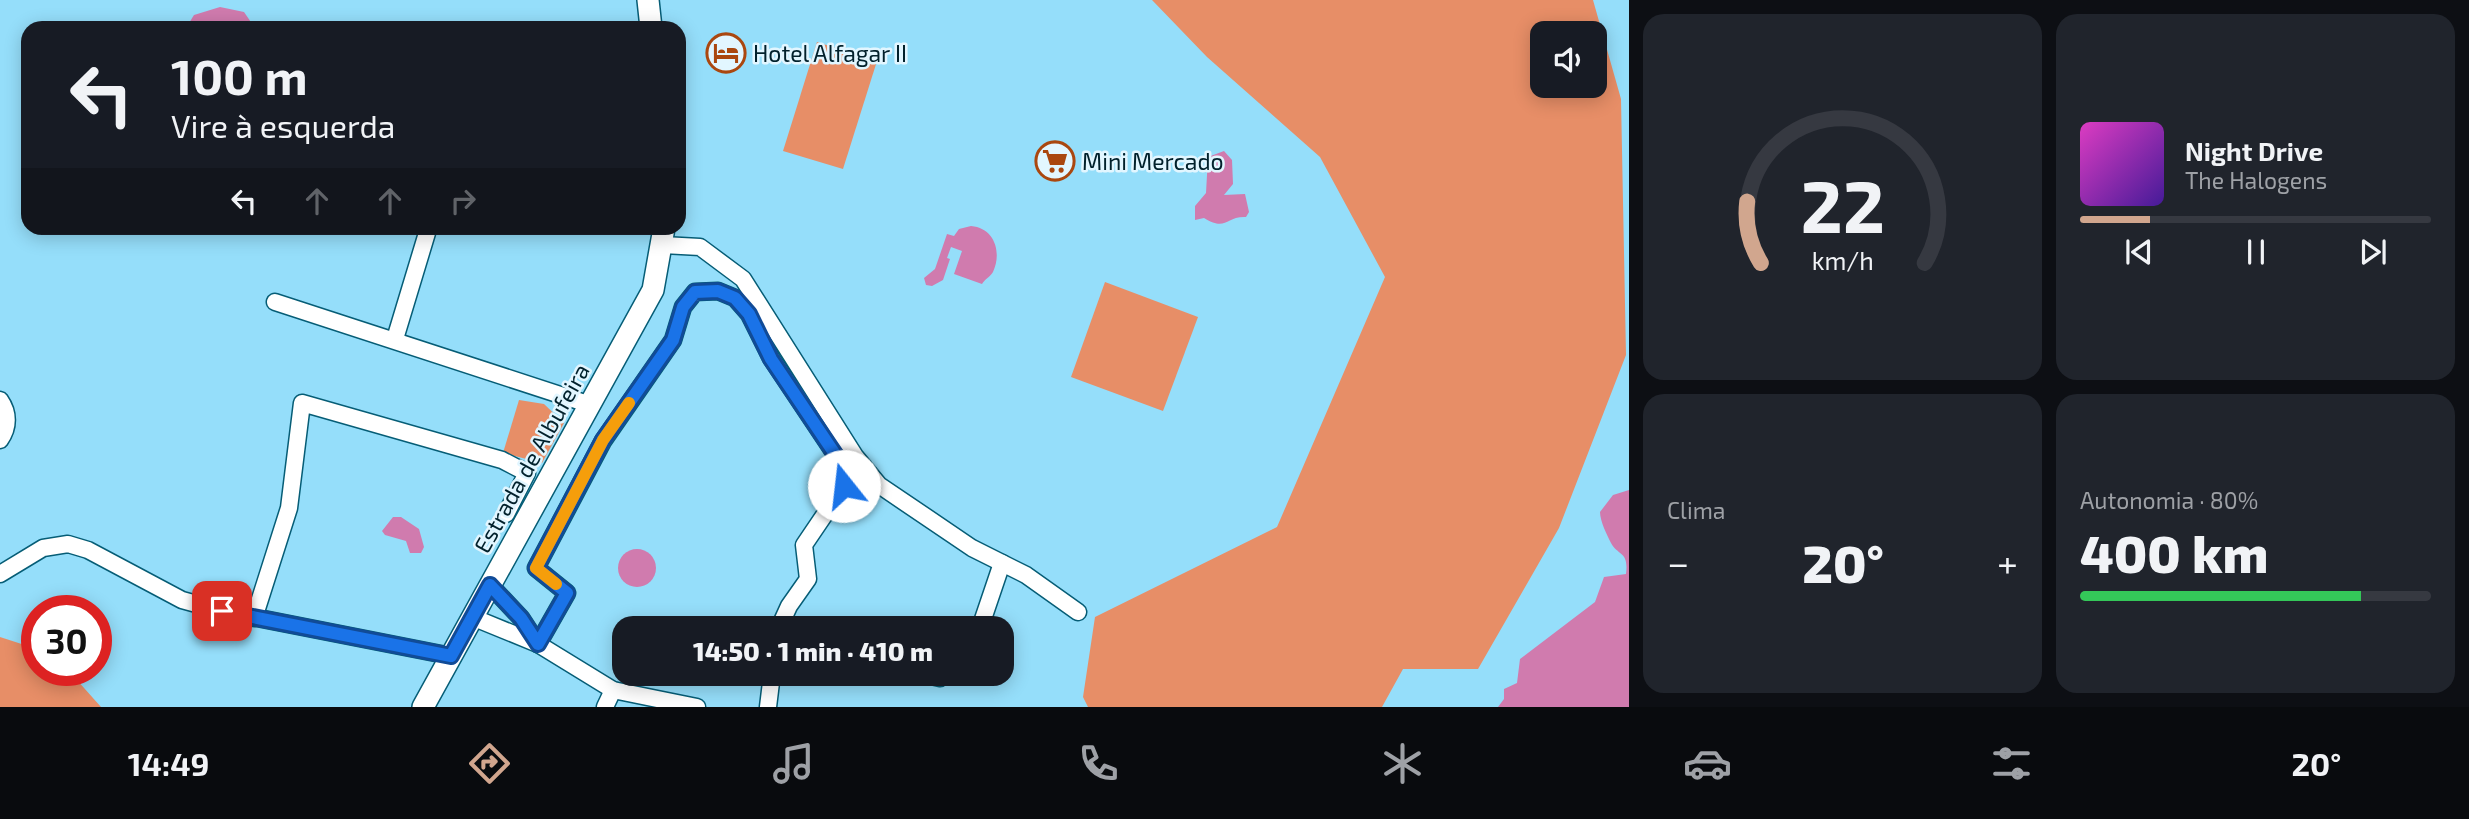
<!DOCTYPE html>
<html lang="pt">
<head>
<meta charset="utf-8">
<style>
	:root { --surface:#171b24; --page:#20242c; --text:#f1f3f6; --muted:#9ea1a6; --line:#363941; --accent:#d1a68e }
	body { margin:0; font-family:"Exo 2",sans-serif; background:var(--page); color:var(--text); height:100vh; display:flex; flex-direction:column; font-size:26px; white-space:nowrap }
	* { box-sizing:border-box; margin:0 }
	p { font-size:23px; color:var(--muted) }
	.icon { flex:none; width:38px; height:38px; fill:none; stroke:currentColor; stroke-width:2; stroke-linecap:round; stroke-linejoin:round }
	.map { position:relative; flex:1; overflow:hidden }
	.panel { display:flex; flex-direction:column; gap:14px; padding:14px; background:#0d0f14; width:840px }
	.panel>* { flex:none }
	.guide { position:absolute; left:21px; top:21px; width:665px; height:214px; border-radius:21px; box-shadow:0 4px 18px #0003; background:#171b24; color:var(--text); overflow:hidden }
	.fabs { position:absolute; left:1530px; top:21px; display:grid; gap:14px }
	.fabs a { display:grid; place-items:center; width:77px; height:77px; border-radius:14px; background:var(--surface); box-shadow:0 4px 18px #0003; font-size:35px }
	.speed { position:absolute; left:21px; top:595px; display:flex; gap:14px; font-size:35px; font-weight:700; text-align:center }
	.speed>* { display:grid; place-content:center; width:91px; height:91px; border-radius:50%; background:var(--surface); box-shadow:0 4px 18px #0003; line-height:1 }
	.speed .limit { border:10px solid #d22; background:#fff; color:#111 }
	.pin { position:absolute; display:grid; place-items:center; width:60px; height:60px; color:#fff; margin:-30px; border-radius:14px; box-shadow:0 4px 10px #0006 }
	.me { position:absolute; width:77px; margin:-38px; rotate:344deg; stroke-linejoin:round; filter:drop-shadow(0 0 5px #0008) }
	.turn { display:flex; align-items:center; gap:24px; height:147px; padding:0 35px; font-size:32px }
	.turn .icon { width:91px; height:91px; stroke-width:2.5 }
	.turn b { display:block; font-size:49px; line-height:60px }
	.lanes { display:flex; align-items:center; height:66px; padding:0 35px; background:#0003; justify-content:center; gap:35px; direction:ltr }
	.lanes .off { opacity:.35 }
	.big { font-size:52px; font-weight:800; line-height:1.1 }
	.panel .tile { flex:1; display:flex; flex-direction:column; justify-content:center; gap:10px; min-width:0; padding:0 24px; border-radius:21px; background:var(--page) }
	.panel .dial { align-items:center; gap:0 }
	.dial svg { height:182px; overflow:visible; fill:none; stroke:var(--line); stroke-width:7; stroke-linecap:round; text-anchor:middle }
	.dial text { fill:var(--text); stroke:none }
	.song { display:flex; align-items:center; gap:21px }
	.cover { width:84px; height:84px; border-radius:10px; background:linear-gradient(135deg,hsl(310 70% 55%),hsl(260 70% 35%)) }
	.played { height:7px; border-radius:4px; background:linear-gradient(90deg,var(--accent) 20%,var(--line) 20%) }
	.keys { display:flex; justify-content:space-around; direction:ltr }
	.heat { display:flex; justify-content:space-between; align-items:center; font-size:38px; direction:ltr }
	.charge { height:10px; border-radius:5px; background:linear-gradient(90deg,#34c759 80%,var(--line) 0) }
	.panel .tiles { flex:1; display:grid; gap:14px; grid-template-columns:repeat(2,1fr) }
	.trip { position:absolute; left:612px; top:616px; width:402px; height:70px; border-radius:21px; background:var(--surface); box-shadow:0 4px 18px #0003; font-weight:800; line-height:70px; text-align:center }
	.dock { display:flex; height:112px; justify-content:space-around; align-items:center; background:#090b0e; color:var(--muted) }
	.dock .icon { width:49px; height:49px }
	.dock .selected { color:var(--accent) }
	.dock b { font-size:32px; color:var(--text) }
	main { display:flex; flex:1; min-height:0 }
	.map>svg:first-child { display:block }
	.green { fill:#e78e67; fill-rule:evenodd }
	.water { fill:#d07bae }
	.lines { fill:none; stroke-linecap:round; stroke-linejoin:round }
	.street-casing { stroke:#065d76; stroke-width:19 }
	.secondary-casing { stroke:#065d76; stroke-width:24 }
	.street { stroke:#fff; stroke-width:16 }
	.secondary { stroke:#fff; stroke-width:21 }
	.route-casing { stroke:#114b97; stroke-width:18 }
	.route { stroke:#1a73e8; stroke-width:12 }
	.slow { stroke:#f59e0b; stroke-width:12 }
	.labels { text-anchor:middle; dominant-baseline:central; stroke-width:5; stroke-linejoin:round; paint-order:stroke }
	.poi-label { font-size:23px; fill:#02212c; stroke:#e2f6ff; text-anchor:start }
	.street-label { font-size:23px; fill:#02212c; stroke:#e2f6ff }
</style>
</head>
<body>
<main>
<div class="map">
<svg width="1629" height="707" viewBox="0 0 1629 707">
	<rect width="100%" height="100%" fill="#95defa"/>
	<g class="green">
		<path d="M1152,0h441l28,99 5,256 -67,173 -81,141h-75l-21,38h-294l-5,-10 12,-80 182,-90 108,-250 -65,-120 -113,-100zM1594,33v53h-52v-53z"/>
		<path d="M817,42l60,19 -34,108 -60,-18z"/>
		<path d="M1105,282l93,35 -35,94 -92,-34z"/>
		<path d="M519,400l25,4 20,19 -22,40 -39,-10z"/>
		<path d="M0,637l37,12v21h31l33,37h-101z"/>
	</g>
	<g class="water">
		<path d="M220,7l24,5 11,16h-69l8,-13z"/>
		<path d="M1224,151l8,9 1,24 -9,11 21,-1 4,18 -3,5c-21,-1 -19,15 -42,1l-9,2v-14l11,-13 2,-36z"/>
		<path d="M971,226c24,2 31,27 22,46 -3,5 -8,7 -11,12l-28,-10 8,-23 -11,-4 -4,11 3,1 -7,21 -11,6 -6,-1 -2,-7 11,-9 12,-35 7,2 5,-7z"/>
		<path d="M1629,490v217h-131l6,-8v-10l13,-6 3,-24 75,-57 9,-25 22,-3c3,-23 -8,-18 -15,-31 -4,-8 -11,-22 -11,-31l13,-17z"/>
		<path d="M393,517h8l18,12 5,18 -3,6h-11l-4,-12 -21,-6 -3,-4z"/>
		<circle cx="637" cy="568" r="19"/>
	</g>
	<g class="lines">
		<g class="street-casing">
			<g id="street">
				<path d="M663,245l37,2 43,32 112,177 24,29 93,63 54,27 52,37"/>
				<path d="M275,302l316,103"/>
				<path d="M395,339l32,-106"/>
				<path d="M0,400c9,13 9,27 0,40"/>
				<path d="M0,574l43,-26 25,-4 20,6 94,50 40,11 229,45"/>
				<path d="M490,585l31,33 17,26"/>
				<path d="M472,617l66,27 75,46 84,17"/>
				<path d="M254,618l35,-110 13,-105 200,57 25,13 -21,41"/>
				<path d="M980,628l22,-65"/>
				<path d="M538,644l29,-51 -31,-25 67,-127 70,-101 10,-33 12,-15 23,-1 17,7 14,16 22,44 74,111 -1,17 -40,59 4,34 -19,27 -10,22"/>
				<path d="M922,674l18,4 4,-4"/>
				<path d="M605,707l8,-17"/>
				<path d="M768,707l4,-33"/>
			</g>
		</g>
		<g class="secondary-casing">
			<g id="secondary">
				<path d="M648,0l3,28"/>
				<path d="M423,707l230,-417 11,-62"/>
			</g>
		</g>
		<use href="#street" class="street"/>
		<use href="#secondary" class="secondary"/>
	</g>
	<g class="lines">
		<g class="route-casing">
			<path id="route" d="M222,611l229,45 39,-71 31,33 17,26 29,-51 -31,-25 67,-128 70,-100 10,-33 12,-15 23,-1 17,7 14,16 22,45 74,110 -1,17"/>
		</g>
		<use href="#route" class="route"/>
		<path class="slow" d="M556,584l-20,-16 67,-128 26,-37"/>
	</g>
	<defs>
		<g id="hotel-ring" transform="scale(2.0125)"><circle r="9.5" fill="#e2f6ff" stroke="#aa470f" stroke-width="1.5"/><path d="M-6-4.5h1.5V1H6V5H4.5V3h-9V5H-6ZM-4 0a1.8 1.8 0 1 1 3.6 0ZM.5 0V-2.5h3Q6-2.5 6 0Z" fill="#aa470f"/></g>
		<g id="supermarket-ring" transform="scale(2.0125)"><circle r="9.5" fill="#e2f6ff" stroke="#aa470f" stroke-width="1.5"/><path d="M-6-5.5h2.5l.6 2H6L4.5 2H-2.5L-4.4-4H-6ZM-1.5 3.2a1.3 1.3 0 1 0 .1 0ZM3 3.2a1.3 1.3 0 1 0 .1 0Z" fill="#aa470f"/></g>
	</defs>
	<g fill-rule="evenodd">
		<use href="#hotel-ring" x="726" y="53"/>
		<use href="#supermarket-ring" x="1055" y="161"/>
	</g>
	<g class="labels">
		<g class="poi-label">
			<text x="753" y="53">Hotel Alfagar II</text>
			<text x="1082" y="161">Mini Mercado</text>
		</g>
		<g class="street-label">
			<text transform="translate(531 458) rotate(-61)">Estrada de Albufeira</text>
		</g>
	</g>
</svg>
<div class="fabs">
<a><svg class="icon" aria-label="sound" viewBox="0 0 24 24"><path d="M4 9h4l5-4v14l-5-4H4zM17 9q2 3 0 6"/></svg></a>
</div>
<div class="speed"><div class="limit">30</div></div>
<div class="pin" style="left:222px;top:611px;background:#d93025"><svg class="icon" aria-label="arrive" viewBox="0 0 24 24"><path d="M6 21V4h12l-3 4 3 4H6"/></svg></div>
<svg class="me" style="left:844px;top:486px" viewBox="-20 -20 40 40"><circle r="19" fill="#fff"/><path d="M0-13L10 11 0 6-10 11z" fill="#1a73e8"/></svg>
<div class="trip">14:50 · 1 min · 410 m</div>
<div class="guide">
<div class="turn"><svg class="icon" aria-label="left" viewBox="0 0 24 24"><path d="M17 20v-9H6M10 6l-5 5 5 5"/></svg><div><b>100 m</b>Vire à esquerda</div></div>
<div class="lanes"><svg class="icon" aria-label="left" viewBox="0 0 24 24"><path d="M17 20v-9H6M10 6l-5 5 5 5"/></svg><svg class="icon off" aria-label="ahead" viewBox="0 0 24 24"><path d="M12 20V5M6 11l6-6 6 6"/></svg><svg class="icon off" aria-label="ahead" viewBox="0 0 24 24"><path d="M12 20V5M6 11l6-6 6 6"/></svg><svg class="icon off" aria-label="right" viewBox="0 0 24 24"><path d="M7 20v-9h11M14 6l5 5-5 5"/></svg></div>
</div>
</div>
<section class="panel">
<div class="tiles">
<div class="tile dial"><svg viewBox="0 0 100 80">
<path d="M14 69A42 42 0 1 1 86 69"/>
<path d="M14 69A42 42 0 0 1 8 42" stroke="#d1a68e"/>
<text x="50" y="56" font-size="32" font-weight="700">22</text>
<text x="50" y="72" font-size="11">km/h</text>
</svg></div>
<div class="tile">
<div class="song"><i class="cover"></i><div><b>Night Drive</b><p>The Halogens</p></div></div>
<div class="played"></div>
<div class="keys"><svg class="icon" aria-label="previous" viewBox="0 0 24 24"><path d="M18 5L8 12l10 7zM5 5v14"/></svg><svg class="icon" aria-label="pause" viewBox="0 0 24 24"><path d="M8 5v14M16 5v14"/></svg><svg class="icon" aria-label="next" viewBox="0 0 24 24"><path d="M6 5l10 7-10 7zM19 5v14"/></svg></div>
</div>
<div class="tile"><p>Clima</p>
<div class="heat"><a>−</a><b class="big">20°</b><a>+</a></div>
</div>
<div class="tile"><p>Autonomia · 80%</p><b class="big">400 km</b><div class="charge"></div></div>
</div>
</section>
</main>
<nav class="dock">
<b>14:49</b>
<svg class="icon selected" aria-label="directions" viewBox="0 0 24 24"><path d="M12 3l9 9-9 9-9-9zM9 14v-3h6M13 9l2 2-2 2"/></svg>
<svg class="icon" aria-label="music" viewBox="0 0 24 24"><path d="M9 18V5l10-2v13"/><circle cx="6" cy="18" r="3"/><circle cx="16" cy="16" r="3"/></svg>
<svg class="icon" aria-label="phone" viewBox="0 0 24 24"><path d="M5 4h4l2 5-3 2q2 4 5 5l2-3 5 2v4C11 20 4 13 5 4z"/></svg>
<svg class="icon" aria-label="climate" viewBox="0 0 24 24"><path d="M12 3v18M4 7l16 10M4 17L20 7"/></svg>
<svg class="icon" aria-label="car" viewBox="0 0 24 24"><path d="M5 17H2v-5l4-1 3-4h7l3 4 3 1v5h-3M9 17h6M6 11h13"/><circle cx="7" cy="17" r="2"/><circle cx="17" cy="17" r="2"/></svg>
<svg class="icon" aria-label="filters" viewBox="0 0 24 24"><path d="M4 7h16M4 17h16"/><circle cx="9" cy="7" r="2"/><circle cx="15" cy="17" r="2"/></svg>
<b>20°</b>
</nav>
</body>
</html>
